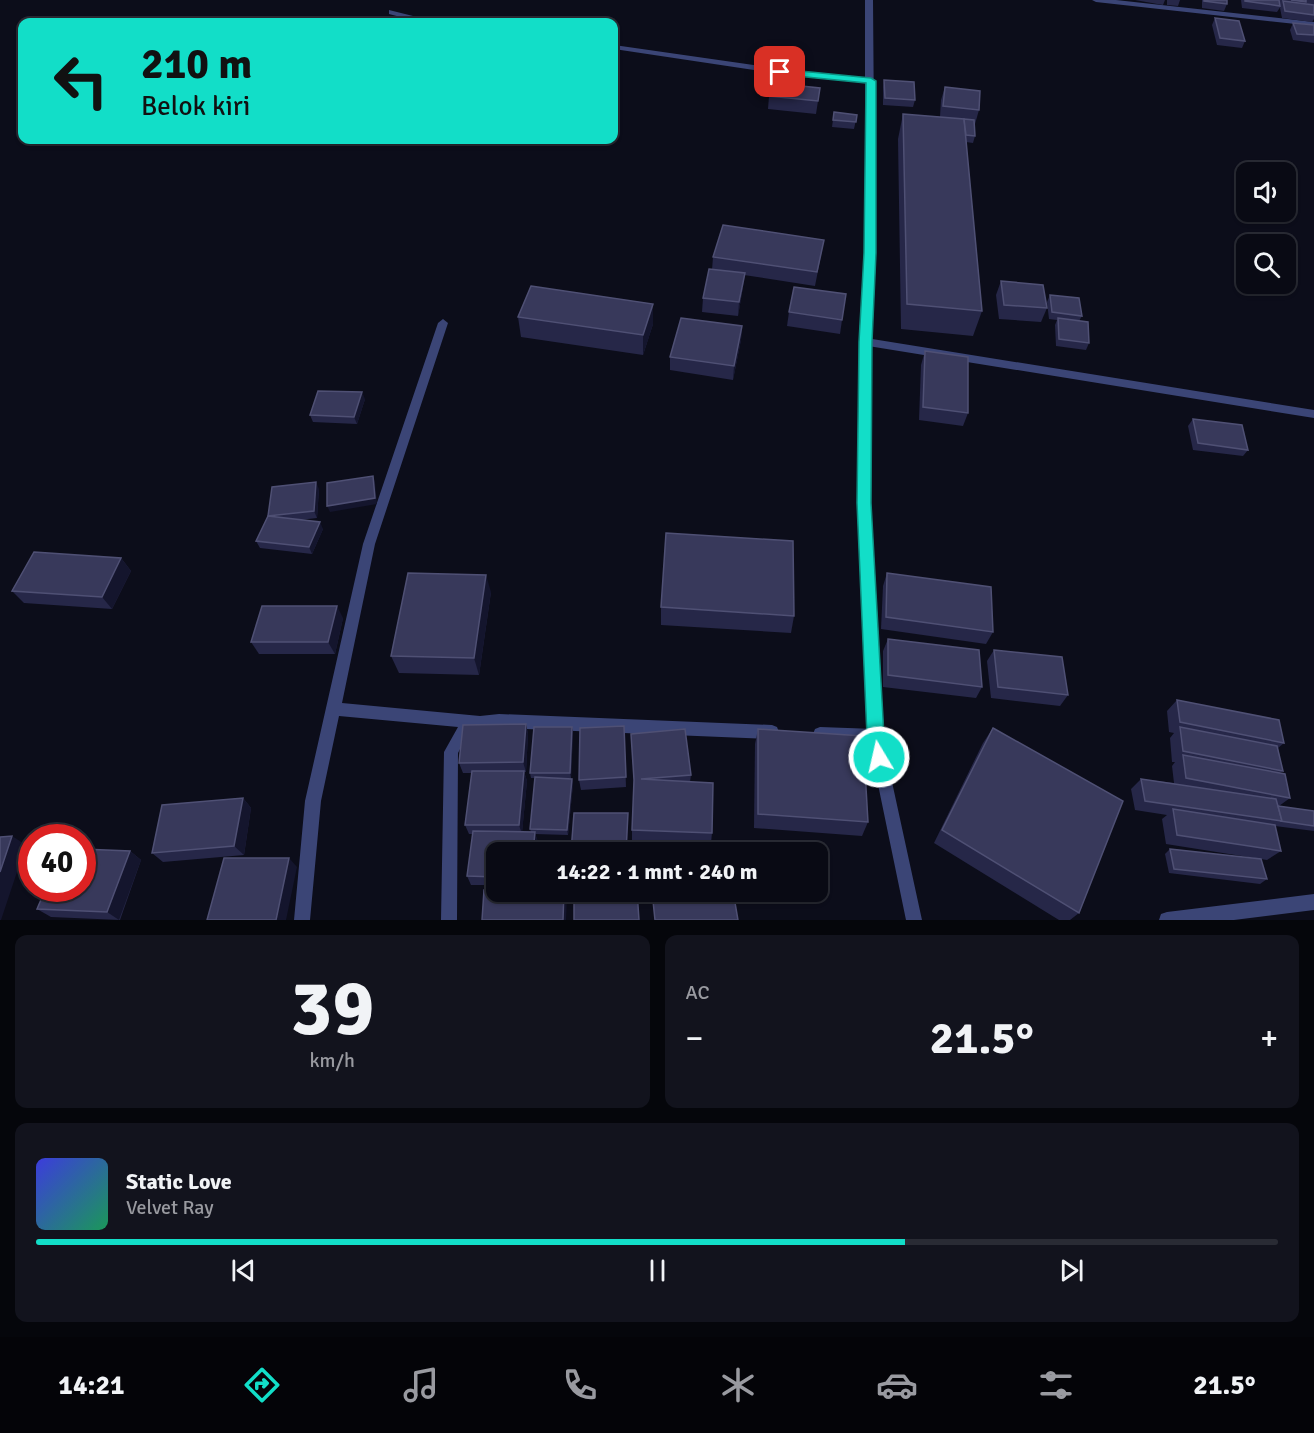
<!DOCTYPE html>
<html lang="id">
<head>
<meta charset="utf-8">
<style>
	:root { --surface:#090a14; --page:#12131d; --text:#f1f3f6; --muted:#999aa0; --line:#292b34; --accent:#12dec8 }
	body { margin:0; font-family:Signika,sans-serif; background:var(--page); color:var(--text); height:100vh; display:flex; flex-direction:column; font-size:22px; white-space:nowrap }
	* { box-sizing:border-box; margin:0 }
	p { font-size:20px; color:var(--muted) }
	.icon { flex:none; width:33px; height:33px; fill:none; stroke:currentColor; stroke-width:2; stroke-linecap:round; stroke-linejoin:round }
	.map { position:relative; height:920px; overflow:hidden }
	.drawer { display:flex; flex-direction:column; gap:15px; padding:15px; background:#05060b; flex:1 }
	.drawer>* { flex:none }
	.banner { position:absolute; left:18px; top:18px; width:600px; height:126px; border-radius:12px; box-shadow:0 2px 4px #0004,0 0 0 2px var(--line); background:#12dec8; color:#111; overflow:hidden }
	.controls { position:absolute; left:1236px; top:162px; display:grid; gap:12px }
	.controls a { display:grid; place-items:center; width:60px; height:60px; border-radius:12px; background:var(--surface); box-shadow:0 2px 4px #0004,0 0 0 2px var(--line); font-size:30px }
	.speed { position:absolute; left:18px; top:824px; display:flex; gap:12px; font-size:30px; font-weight:700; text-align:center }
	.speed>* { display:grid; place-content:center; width:78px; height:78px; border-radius:50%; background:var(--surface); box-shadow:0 2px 4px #0004,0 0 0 2px var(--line); line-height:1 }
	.speed .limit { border:9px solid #d22; background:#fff; color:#111 }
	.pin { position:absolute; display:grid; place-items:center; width:51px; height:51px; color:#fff; margin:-26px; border-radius:12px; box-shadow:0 3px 9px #0006 }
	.me { position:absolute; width:66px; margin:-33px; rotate:351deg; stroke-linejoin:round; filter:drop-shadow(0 0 4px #0008) }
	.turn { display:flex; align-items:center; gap:21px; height:126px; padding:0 24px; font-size:27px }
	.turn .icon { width:78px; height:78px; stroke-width:2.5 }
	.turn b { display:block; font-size:42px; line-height:51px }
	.big { font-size:45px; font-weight:700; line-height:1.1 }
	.drawer .tile { flex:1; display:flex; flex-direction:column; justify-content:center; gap:9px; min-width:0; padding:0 21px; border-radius:12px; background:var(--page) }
	.drawer .dial { align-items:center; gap:0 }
	.dial b { font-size:78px; line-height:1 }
	.song { display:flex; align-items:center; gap:18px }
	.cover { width:72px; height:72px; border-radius:9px; background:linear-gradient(135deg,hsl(240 70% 55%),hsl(150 70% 35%)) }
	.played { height:6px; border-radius:3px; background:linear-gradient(90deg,var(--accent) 70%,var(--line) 70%) }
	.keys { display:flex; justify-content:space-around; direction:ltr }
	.heat { display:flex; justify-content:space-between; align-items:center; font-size:33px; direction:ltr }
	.drawer .tiles { flex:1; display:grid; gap:15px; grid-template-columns:1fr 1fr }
	.tile:last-child { grid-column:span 2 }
	.trip { position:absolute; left:486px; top:842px; width:342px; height:60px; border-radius:12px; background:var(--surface); box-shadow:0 2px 4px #0004,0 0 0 2px var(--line); font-weight:700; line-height:60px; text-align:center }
	.menu { display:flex; height:96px; justify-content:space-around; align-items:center; background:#040408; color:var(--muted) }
	.menu .icon { width:42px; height:42px }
	.menu .selected { color:var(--accent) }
	.menu b { font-size:27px; color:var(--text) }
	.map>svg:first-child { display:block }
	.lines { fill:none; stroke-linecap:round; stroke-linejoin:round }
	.minor { fill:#3b4576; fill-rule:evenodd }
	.tertiary { fill:#3b4576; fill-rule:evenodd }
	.wall { fill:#262748 }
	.shaded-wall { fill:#14152d }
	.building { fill:#38395b; stroke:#4f5074; stroke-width:1.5 }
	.route { fill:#12dec8; stroke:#0c9082; stroke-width:1.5 }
</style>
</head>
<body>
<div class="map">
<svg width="1314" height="920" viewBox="0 0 1314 920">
	<rect width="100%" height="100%" fill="#0c0d1a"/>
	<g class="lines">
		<g class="minor">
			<path d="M1092,0h24l198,22v4l-218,-24z"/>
			<path d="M389,10l24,6 36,4 4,2 -41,-2 -23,-6z"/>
			<path d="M614,45l160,23 97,11 4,2 -4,2 -97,-10 -160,-24z"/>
			<path d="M443,319l5,4 -73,221 -33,159 138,13 19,-2 273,11 5,2 2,5 -2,5 -5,2 -273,-11c-20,1 -31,6 -41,25l-1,167h-16l3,-168 14,-25 -119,-11 -18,85 -11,119h-16l11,-119 58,-257 75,-221z"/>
			<path d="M866,338l448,72v8l-452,-73 -1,-3z"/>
			<path d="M820,727l55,2 5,2 2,5 -2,5 -5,2 -55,-2 -5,-2 -2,-5 2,-5z"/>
			<path d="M1314,894v16l-80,10h-75l2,-6 6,-2z"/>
		</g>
		<path class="tertiary" d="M865,0h8l2,253 -4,89 -1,161 12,233 40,184h-16l-38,-184 -10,-233 3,-161 4,-89z"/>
	</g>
	<g class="wall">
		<path d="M1135,0h30l-2,5z"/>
		<path d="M1167,0h13l-2,6 -11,-1z"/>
		<path d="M1202,0h25v4l-3,7 -22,-3z"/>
		<path d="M1241,0h73v19l-2,3 -30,-4 -2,-10 1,-2 -4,6 -35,-4z"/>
		<path d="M1215,18l30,23 -3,7 -25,-3 -5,-20z"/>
		<path d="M1293,23l21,2v18l-21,-3 -3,-10z"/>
		<path d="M884,80l31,20 -2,7 -30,-2v-18z"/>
		<path d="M945,87l34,23 -4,14v12l-2,7 -7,-1 16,169 -9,25 -72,-7 -3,-190 5,-25 37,3 1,-17z"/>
		<path d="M820,88l-4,26 -48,-5 1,-13z"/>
		<path d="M834,112l23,3 -3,14 -22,-2z"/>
		<path d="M824,240l-9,46 -71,-11 -1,12 -5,29 -36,-4 1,-14 9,-28 1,-13z"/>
		<path d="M1001,281l46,27 -6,14 -42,-3 -3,-24z"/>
		<path d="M1050,295l32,21 -3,5 10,22 -3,7 -30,-4 -1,-21 2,-5 -8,-1 -2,-17z"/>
		<path d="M653,304v20l-10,31 -122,-18 -3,-20z"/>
		<path d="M789,312l53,8 -2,14 -53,-8z"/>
		<path d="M742,326l-1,14 -8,40 -63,-10v-13z"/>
		<path d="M925,351l43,62 -5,13 -44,-6 2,-55z"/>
		<path d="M365,399l-8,25 -44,-2 -3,-7z"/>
		<path d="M1193,419l55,31 -5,6 -50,-6 -5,-24z"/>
		<path d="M319,489l-2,29 -18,2 24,9 -11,25 -52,-6 -4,-7 12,-25z"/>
		<path d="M121,558l10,13 -19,38 -88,-6 -12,-12z"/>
		<path d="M887,573l106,59 -7,12 -105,-15 2,-43z"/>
		<path d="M491,592l-12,83 -80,-2 -8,-17z"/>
		<path d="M661,607l133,9 -3,17 -130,-8z"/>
		<path d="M343,618l-8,36h-76l-8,-12z"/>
		<path d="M888,639l94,48 -6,11 -93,-11v-36z"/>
		<path d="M994,650l74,45 -8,11 -69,-8 -4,-37z"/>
		<path d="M1177,700l107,43 -6,5 5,23 -4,2 11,25 -11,8 35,5v20l-39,-5 6,25 -14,9 -101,-16 -4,-25 5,-4 -32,-5 -4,-21 10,-10 33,4 -2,-17 3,-4h-3l-2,-24 4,-5 -5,-1 -2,-21z"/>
		<path d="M526,724l2,10 -2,38h-2l3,9 -5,51h9l-1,-3 5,-51h-4l-1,-5 42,-46 1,6 -2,45h-19l20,1 1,5 -5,51 -33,-1 3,8 -1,10h-41v33h-25l-4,-9 6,-42h-4l-4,-9 7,-52h-9l-4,-10z"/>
		<path d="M624,726l2,61 -45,3 -2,-10z"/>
		<path d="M993,728l86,185 -9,7h-11l-125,-77 49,-100z"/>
		<path d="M758,729l110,93 -6,14 -108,-8 1,-84z"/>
		<path d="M631,734l60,41 -1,7 22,51 -1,10 -79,-3v-10l2,-48z"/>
		<path d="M243,798l8,10 -7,47 -81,7 -11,-9z"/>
		<path d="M1170,849l97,30 -7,5 -91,-11 -4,-19z"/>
		<path d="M130,851l11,9 -21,60 -69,-3 -14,-8z"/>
	</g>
	<g class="shaded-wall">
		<path d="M745,273l-2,14 -5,29 1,-14z"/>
		<path d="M653,304v20l-10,31v-20z"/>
		<path d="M742,326l-1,14 -8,40 1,-14z"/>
		<path d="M362,392l3,7 -8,25 -3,-7z"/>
		<path d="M373,476l2,6 2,22 -47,8 -3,-6z"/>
		<path d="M316,482l3,7 -2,29 -3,-7z"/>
		<path d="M320,522l3,7 -11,25 -3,-7z"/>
		<path d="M121,558l10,13 -19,38 -10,-12z"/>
		<path d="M486,575l5,17 -12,83 -5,-17z"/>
		<path d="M337,606l6,12 -8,36 -7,-12z"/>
		<path d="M526,724l2,10 -2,38 -3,-10z"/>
		<path d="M572,727l1,6 -2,45 -1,-5z"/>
		<path d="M524,771l3,10 -5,53 -3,-9z"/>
		<path d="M572,779l1,5 -5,51 -1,-5z"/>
		<path d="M243,798l8,10 -7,47 -10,-9z"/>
		<path d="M628,813l-1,39h-1z"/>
		<path d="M535,832l3,10 -1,10h-4z"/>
		<path d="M12,836l14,9 -25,75h-1v-48z"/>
		<path d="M130,851l11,9 -22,60 -12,-8z"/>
		<path d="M289,858l8,9 -11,53h-10z"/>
		<path d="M564,891l3,6 -1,23h-3z"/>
	</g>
	<g class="building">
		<path d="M1204,0h23v4l-23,-3z"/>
		<path d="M1245,0h34l1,6 -35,-5z"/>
		<path d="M1291,0h15v2z"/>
		<path d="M1283,1l31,4v10l-29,-4z"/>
		<path d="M1215,18l24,3 6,20 -25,-3z"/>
		<path d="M1293,23l21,2v10l-17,-1z"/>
		<path d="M884,80l30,2 1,18 -30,-2z"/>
		<path d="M772,83l48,5 -2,13 -49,-5z"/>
		<path d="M945,87l35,4 -1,19 -36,-4z"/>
		<path d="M834,112l23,3 -1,7 -23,-2z"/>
		<path d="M903,114l61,5 18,192 -75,-7z"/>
		<path d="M964,119l10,1 1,16 -9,-1z"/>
		<path d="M723,225l101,15 -7,32 -104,-15z"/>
		<path d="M709,269l36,4 -6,29 -36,-4z"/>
		<path d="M1001,281l42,4 4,23 -43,-3z"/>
		<path d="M531,286l122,18 -10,31 -125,-18z"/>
		<path d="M794,287l52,7 -4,26 -53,-8z"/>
		<path d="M1050,295l29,3 3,18 -30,-4z"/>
		<path d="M681,318l61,8 -8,40 -64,-9z"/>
		<path d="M1058,318l30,4 1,21 -30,-4z"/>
		<path d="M925,351l43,6v56l-45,-6z"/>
		<path d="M318,391l44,1 -8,25 -44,-2z"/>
		<path d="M1193,419l49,6 6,25 -50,-7z"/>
		<path d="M373,476l2,22 -48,8v-23z"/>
		<path d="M316,482l-2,29 -46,5 4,-29z"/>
		<path d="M268,516l52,6 -11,25 -53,-6z"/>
		<path d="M666,533l127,8 1,75 -133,-9z"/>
		<path d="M34,552l87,6 -19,39 -90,-6z"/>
		<path d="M408,573l78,2 -12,83 -83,-2z"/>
		<path d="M887,573l104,14 2,45 -107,-15z"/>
		<path d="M262,606h75l-9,36h-77z"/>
		<path d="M888,639l91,11 3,37 -94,-12z"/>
		<path d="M994,650l68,7 6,38 -70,-8z"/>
		<path d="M1177,700l102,20 5,23 -104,-21z"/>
		<path d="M526,724l-3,38 -64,1 4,-38z"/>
		<path d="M624,726l2,51 -47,3 1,-52z"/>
		<path d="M534,727h38l-2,46h-40z"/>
		<path d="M1180,727l97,19 6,25 -100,-20z"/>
		<path d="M993,728l130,73 -44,112 -137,-83z"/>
		<path d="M685,729l6,46 -50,4 72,4 -1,50 -80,-3 2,-50 -3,-46z"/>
		<path d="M758,729l105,7 5,86 -110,-8z"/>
		<path d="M1183,755l102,19 5,24 -104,-20z"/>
		<path d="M472,771h52l-5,54h-54z"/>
		<path d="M535,777l37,2 -5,51 -37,-1z"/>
		<path d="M1141,779l135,20 6,22 -137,-20z"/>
		<path d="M243,798l-9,48 -82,7 10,-48z"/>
		<path d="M1278,806l36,5v15l-34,-5h2z"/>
		<path d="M1173,809l102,16 6,26 -104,-16z"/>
		<path d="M574,813h54l-2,39h-55z"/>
		<path d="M473,831l62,1 -2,20h-37v25l-29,-1z"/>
		<path d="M12,836l-12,36v-35z"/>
		<path d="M82,849l48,2 -23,61 -70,-3 9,-21h36z"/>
		<path d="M1170,849l91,10 6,20 -93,-10z"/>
		<path d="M224,858h65l-13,62h-69z"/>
		<path d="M484,890h12v1h68l-1,29h-81z"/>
		<path d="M584,891h53l2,29h-65v-28z"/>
		<path d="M652,891h81l5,29h-83z"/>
	</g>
	<path class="route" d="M780,69l91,9 5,3v172l-4,89 -1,161 13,233 4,21 -3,5 -6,3 -6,-3 -6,-26 -10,-233 2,-161 5,-89 2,-170 -90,-9 -1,-2z"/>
</svg>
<div class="controls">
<a><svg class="icon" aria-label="sound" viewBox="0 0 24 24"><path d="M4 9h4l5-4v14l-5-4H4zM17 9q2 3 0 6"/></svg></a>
<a><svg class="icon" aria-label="search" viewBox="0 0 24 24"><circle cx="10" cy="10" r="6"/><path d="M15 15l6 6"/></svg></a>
</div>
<div class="speed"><div class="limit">40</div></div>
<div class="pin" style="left:780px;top:72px;background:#d93025"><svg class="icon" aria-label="arrive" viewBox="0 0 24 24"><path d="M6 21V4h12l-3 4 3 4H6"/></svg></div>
<svg class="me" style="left:879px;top:757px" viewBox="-20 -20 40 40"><circle r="17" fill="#12dec8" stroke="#fff" stroke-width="3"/><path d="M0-11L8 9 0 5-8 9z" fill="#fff"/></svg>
<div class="trip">14:22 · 1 mnt · 240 m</div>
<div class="banner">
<div class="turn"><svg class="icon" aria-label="left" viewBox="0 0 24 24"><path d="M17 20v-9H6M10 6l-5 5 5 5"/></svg><div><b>210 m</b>Belok kiri</div></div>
</div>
</div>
<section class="drawer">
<div class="tiles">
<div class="tile dial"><b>39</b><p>km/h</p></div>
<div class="tile"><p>AC</p>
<div class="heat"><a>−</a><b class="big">21.5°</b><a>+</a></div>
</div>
<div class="tile">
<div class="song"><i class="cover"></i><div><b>Static Love</b><p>Velvet Ray</p></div></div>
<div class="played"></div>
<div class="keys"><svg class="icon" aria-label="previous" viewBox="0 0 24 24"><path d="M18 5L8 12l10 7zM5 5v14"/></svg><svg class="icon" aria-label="pause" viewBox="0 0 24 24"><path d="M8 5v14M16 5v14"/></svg><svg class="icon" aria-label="next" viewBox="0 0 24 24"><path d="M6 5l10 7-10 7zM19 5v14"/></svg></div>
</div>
</div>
</section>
<nav class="menu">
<b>14:21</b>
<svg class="icon selected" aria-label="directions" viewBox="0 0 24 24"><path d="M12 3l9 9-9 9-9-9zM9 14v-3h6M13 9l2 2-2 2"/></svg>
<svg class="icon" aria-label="music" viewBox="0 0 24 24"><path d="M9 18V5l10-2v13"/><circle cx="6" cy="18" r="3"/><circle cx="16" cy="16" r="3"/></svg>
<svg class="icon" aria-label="phone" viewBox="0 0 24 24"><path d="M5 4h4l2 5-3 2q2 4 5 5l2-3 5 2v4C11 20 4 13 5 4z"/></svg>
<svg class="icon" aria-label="climate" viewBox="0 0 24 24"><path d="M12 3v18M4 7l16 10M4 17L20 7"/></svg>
<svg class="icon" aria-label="car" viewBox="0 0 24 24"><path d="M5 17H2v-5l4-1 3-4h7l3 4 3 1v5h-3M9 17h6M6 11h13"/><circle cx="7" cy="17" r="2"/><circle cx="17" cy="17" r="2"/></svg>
<svg class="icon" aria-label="filters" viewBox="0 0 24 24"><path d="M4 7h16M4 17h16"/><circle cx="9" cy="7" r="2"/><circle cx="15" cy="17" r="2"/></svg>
<b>21.5°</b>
</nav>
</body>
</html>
